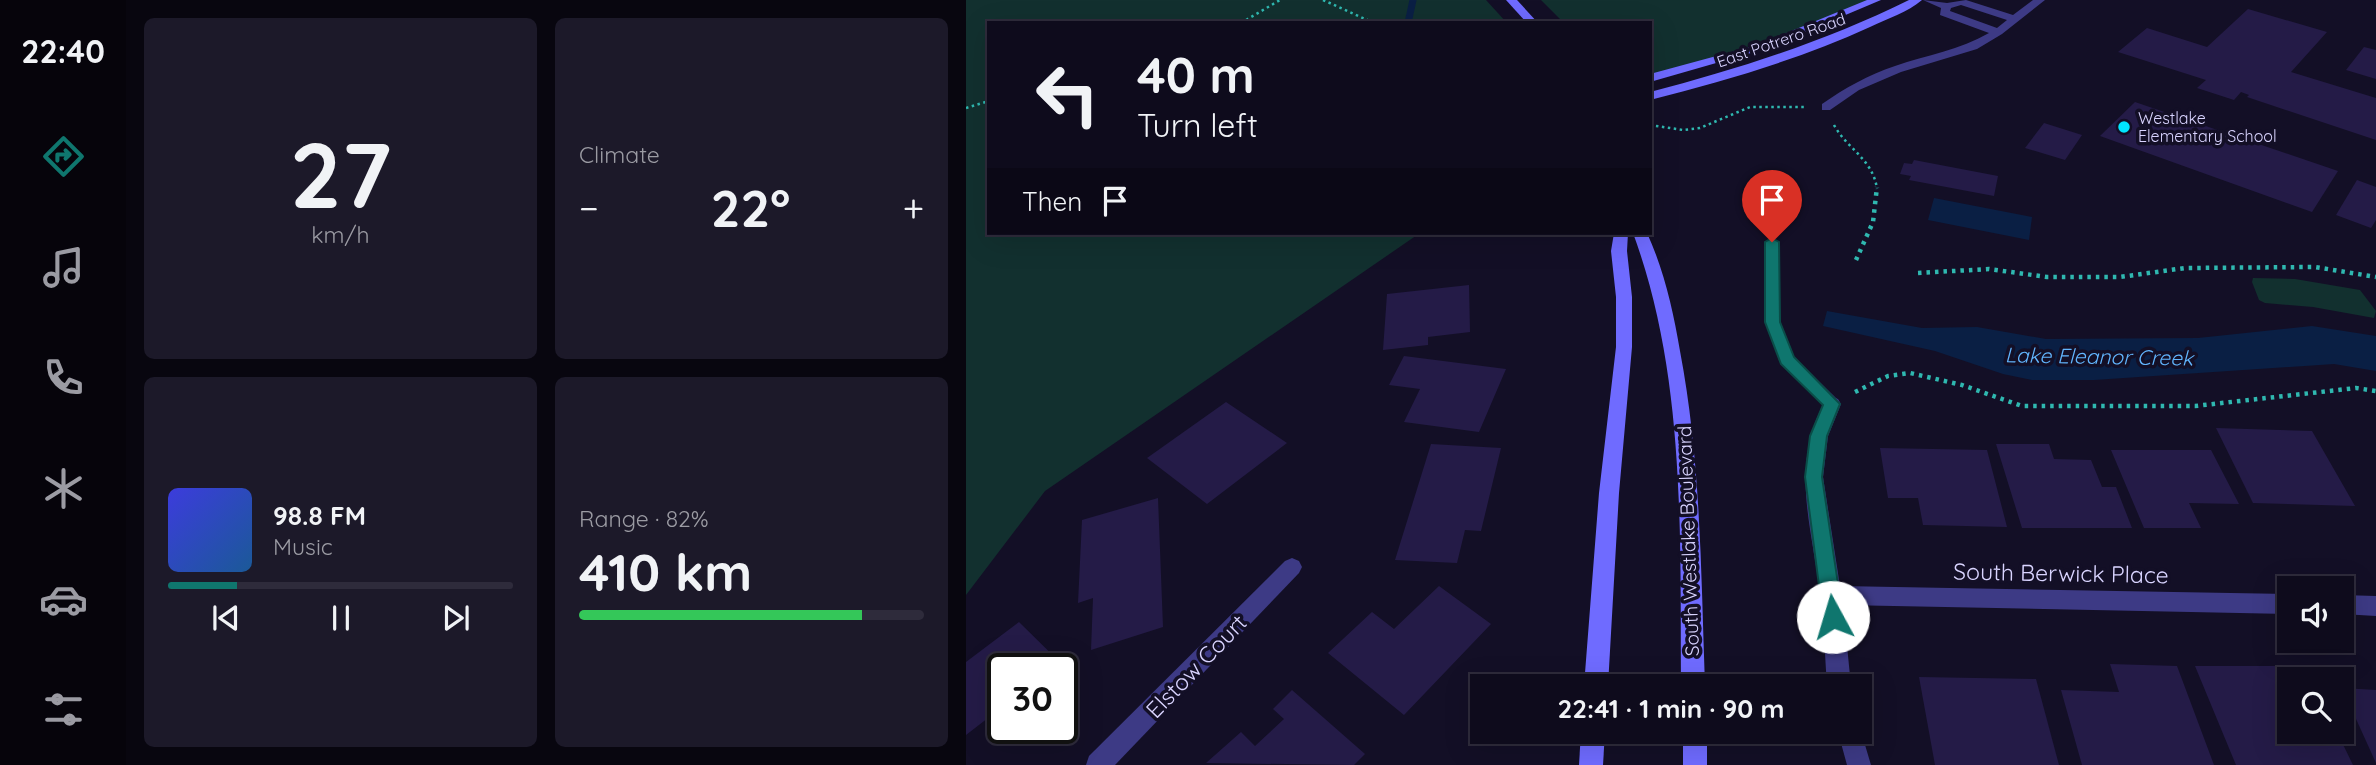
<!DOCTYPE html>
<html lang="en">
<head>
<meta charset="utf-8">
<style>
	:root { --surface:#0e0b1c; --page:#1c1929; --text:#f1f3f6; --muted:#9b9ba3; --line:#2e2b3b; --accent:#0f766e }
	body { margin:0; font-family:Quicksand,sans-serif; background:var(--page); color:var(--text); height:100vh; display:flex; flex-direction:column; font-size:26px; white-space:nowrap }
	* { box-sizing:border-box; margin:0 }
	p { font-size:23px; color:var(--muted) }
	.icon { flex:none; width:38px; height:38px; fill:none; stroke:currentColor; stroke-width:2; stroke-linecap:round; stroke-linejoin:round }
	.map { position:relative; flex:1; overflow:hidden }
	.sheet { display:flex; flex-direction:column; gap:18px; padding:18px; background:#08060f; width:840px }
	.sheet>* { flex:none }
	.banner { position:absolute; left:21px; top:21px; width:665px; height:214px; border-radius:0px; box-shadow:0 7px 28px #0002,0 0 0 2px var(--line); background:#0e0b1c; color:var(--text); overflow:hidden }
	.buttons { position:absolute; left:1311px; top:576px; display:grid; gap:14px }
	.buttons a { display:grid; place-items:center; width:77px; height:77px; border-radius:0px; background:var(--surface); box-shadow:0 7px 28px #0002,0 0 0 2px var(--line); font-size:35px }
	.speed { position:absolute; left:21px; top:653px; display:flex; gap:14px; font-size:35px; font-weight:700; text-align:center }
	.speed>* { display:grid; place-content:center; width:91px; height:91px; border-radius:50%; background:var(--surface); box-shadow:0 7px 28px #0002,0 0 0 2px var(--line); line-height:1 }
	.speed .limit { border:4px solid #111; border-radius:10px; background:#fff; color:#111 }
	.pin { position:absolute; display:grid; place-items:center; width:60px; height:60px; color:#fff; margin:-72px -30px; border-radius:50% 50% 50% 0; rotate:-45deg; box-shadow:0 0 7px #0007 }
	.pin .icon { rotate:45deg }
	.me { position:absolute; width:77px; margin:-38px; rotate:354deg; stroke-linejoin:round; filter:drop-shadow(0 0 5px #0008) }
	.turn { display:flex; align-items:center; gap:24px; height:147px; padding:0 35px; font-size:32px }
	.turn .icon { width:91px; height:91px; stroke-width:2.5 }
	.turn b { display:block; font-size:49px; line-height:60px }
	.then { display:flex; align-items:center; height:66px; padding:0 35px; background:#0003; gap:14px; font-size:26px }
	.big { font-size:52px; font-weight:700; line-height:1.1 }
	.sheet .widget { flex:1; display:flex; flex-direction:column; justify-content:center; gap:10px; min-width:0; padding:0 24px; border-radius:10px; background:var(--page) }
	.sheet .dial { align-items:center; gap:0 }
	.dial b { font-size:91px; line-height:1 }
	.song { display:flex; align-items:center; gap:21px }
	.cover { width:84px; height:84px; border-radius:10px; background:linear-gradient(135deg,hsl(240 70% 55%),hsl(210 70% 35%)) }
	.played { height:7px; border-radius:4px; background:linear-gradient(90deg,var(--accent) 20%,var(--line) 20%) }
	.keys { display:flex; justify-content:space-around; direction:ltr }
	.heat { display:flex; justify-content:space-between; align-items:center; font-size:38px; direction:ltr }
	.charge { height:10px; border-radius:5px; background:linear-gradient(90deg,#34c759 82%,var(--line) 0) }
	.sheet .tiles { flex:1; display:grid; gap:18px; grid-template-columns:repeat(2,1fr) }
	.trip { position:absolute; left:504px; top:674px; width:402px; height:70px; border-radius:0px; background:var(--surface); box-shadow:0 7px 28px #0002,0 0 0 2px var(--line); font-weight:700; line-height:70px; text-align:center }
	main { display:flex; flex:1; min-height:0 }
	.menu { display:flex; flex-direction:column; width:126px; justify-content:space-around; align-items:center; background:#06040b; color:var(--muted) }
	.menu .icon { width:49px; height:49px }
	.menu .current { color:var(--accent) }
	.menu b { font-size:32px; color:var(--text) }
	.map>svg:first-child { display:block }
	.green { fill:#12302f }
	.water { fill:#0a1f44 }
	.lines { fill:none; stroke-linecap:round; stroke-linejoin:round }
	.stream { stroke:#0a1f44; stroke-width:7 }
	.building { fill:#241b47 }
	.path-far1 { stroke:#2fb8b0; stroke-width:2.5; stroke-dasharray:2.5 3.5; stroke-linecap:butt }
	.path { stroke:#2fb8b0; stroke-width:4.5; stroke-dasharray:3.5 5; stroke-linecap:butt }
	.lane { fill:#3d3a85; fill-rule:evenodd }
	.street { fill:#3d3a85; fill-rule:evenodd }
	.secondary { fill:#6f6bff; fill-rule:evenodd }
	.route { fill:#0f766e; stroke:#0a4d48; stroke-width:2 }
	.poi-dot { fill:#00e5ff; stroke:#130f26; stroke-width:2.5 }
	.labels { text-anchor:middle; dominant-baseline:central; stroke-width:7; stroke-linejoin:round; paint-order:stroke }
	.far-street-label { font-size:16px; fill:#d9d4ff; stroke:#130f26 }
	.far-poi-label { font-size:16px; fill:#d9d4ff; stroke:#130f26; text-anchor:start }
	.street-label { font-size:19px; fill:#d9d4ff; stroke:#130f26 }
	.water-label { font-size:21px; font-style:italic; fill:#62b6ff; stroke:#130f26 }
	.near-street-label { font-size:23px; fill:#d9d4ff; stroke:#130f26 }
</style>
</head>
<body>
<main>
<nav class="menu">
<b>22:40</b>
<svg class="icon current" aria-label="directions" viewBox="0 0 24 24"><path d="M12 3l9 9-9 9-9-9zM9 14v-3h6M13 9l2 2-2 2"/></svg>
<svg class="icon" aria-label="music" viewBox="0 0 24 24"><path d="M9 18V5l10-2v13"/><circle cx="6" cy="18" r="3"/><circle cx="16" cy="16" r="3"/></svg>
<svg class="icon" aria-label="phone" viewBox="0 0 24 24"><path d="M5 4h4l2 5-3 2q2 4 5 5l2-3 5 2v4C11 20 4 13 5 4z"/></svg>
<svg class="icon" aria-label="climate" viewBox="0 0 24 24"><path d="M12 3v18M4 7l16 10M4 17L20 7"/></svg>
<svg class="icon" aria-label="car" viewBox="0 0 24 24"><path d="M5 17H2v-5l4-1 3-4h7l3 4 3 1v5h-3M9 17h6M6 11h13"/><circle cx="7" cy="17" r="2"/><circle cx="17" cy="17" r="2"/></svg>
<svg class="icon" aria-label="filters" viewBox="0 0 24 24"><path d="M4 7h16M4 17h16"/><circle cx="9" cy="7" r="2"/><circle cx="15" cy="17" r="2"/></svg>
</nav>
<section class="sheet">
<div class="tiles">
<div class="widget dial"><b>27</b><p>km/h</p></div>
<div class="widget"><p>Climate</p>
<div class="heat"><a>−</a><b class="big">22°</b><a>+</a></div>
</div>
<div class="widget">
<div class="song"><i class="cover"></i><div><b>98.8 FM</b><p>Music</p></div></div>
<div class="played"></div>
<div class="keys"><svg class="icon" aria-label="previous" viewBox="0 0 24 24"><path d="M18 5L8 12l10 7zM5 5v14"/></svg><svg class="icon" aria-label="pause" viewBox="0 0 24 24"><path d="M8 5v14M16 5v14"/></svg><svg class="icon" aria-label="next" viewBox="0 0 24 24"><path d="M6 5l10 7-10 7zM19 5v14"/></svg></div>
</div>
<div class="widget"><p>Range · 82%</p><b class="big">410 km</b><div class="charge"></div></div>
</div>
</section>
<div class="map">
<svg width="1410" height="765" viewBox="0 0 1410 765">
	<rect width="100%" height="100%" fill="#130f26"/>
	<g class="green">
		<path d="M0,0h520l21,23h-518v210h431l-375,258 -79,104z"/>
		<path d="M575,0h335l-69,30 -157,48v-55h-86z"/>
		<path d="M1287,278l42,1 65,11 16,21 -2,7 -61,-11 -48,-4 -6,-3 -7,-18z"/>
	</g>
	<g class="water">
		<path d="M968,198l98,19 -3,23 -101,-20z"/>
		<path d="M861,311l95,17 55,-1 69,12 152,-1 114,-12 64,10v35l-42,-7 -240,16h-62l-29,-6 -68,-23 -112,-25z"/>
	</g>
	<g class="lines">
		<path class="stream" d="M442,23l5,-23"/>
	</g>
	<g class="building">
		<path d="M1282,9l79,23 -36,40 85,26v42l-129,-43 2,-2 -8,-3 -7,8 -37,-12 9,-8 -88,-28 29,-24 60,19z"/>
		<path d="M1398,47l12,3v29l-30,-9z"/>
		<path d="M1169,102l203,69 -26,41 -212,-76z"/>
		<path d="M1078,123l38,12 -17,25 -40,-12z"/>
		<path d="M948,160l84,16 -4,20 -85,-16 2,-4 -11,-2 4,-11 8,1z"/>
		<path d="M1391,180l19,7v33l-5,8 -35,-13z"/>
		<path d="M503,285l1,47 -42,5v8l-45,5 4,-56z"/>
		<path d="M438,356l102,13 -27,63 -75,-10 16,-33 -31,-4z"/>
		<path d="M260,402l61,41 -80,61 -60,-46z"/>
		<path d="M1250,428l96,3 43,75 -102,-3z"/>
		<path d="M465,444l70,4 -20,83 -16,-1 -8,33 -62,-3z"/>
		<path d="M1030,444h53l5,15 37,1 11,27h14l16,41h-110z"/>
		<path d="M914,448l107,2 20,77 -84,-2 -5,-27h-30z"/>
		<path d="M1145,450h100l28,54 -50,-1 12,25h-57z"/>
		<path d="M192,498l5,129 -72,23 2,-52 -15,5 4,-83z"/>
		<path d="M473,586l52,38 -87,91 -76,-62 44,-41 22,17z"/>
		<path d="M53,622l60,59 -17,14v-27h-59v49l-6,-6 -31,24v-73z"/>
		<path d="M1144,664l67,2 37,99h-132l-21,-75 58,2z"/>
		<path d="M1229,666h110l6,13h-22v53h48l16,33h-117z"/>
		<path d="M953,677l117,2 23,86h-124z"/>
		<path d="M1376,688l34,2v73z"/>
		<path d="M326,690l73,64 -11,11 -148,-2 35,-31 14,14 29,-27 -11,-10z"/>
	</g>
	<g class="lines">
		<g class="path-far1">
			<path d="M357,0l51,23"/>
			<path d="M275,23l39,-23"/>
			<path d="M0,108l23,-7"/>
			<path d="M684,125l33,5 17,-2 50,-21h56"/>
			<path d="M868,125c13,24 39,34 43,64"/>
		</g>
		<g class="path">
			<path d="M890,260l17,-38 4,-35"/>
			<path d="M952,273l71,-4 58,8h73l65,-9 130,-1 61,10"/>
			<path d="M889,392l33,-16 22,-3 52,12 60,21h173l161,-18 20,3"/>
		</g>
		<path class="lane" d="M806,238l7,4 1,80 14,35 44,43 2,4 -2,4h-12l-47,-48 -13,-38 -1,-80z"/>
		<g class="street">
			<path d="M957,0l24,3 19,-3 47,15 20,-15h12l-43,34 -25,15 -76,23 -42,18 -29,20h-8v-6c23,-16 46,-29 73,-38 32,-11 65,-16 94,-33l-49,-18 1,-7zM995,5l46,15 -10,8 -47,-17 1,-3z"/>
			<path d="M866,397l6,2 3,5 -13,32 -5,41 17,109 449,8v20l-446,-9 8,81h-24c-2,-30 -3,-61 -7,-92 -8,-69 -31,-129 6,-195z"/>
			<path d="M326,558l7,3 3,6 -3,6 -184,192h-29l3,-9 196,-195z"/>
			<path d="M1376,595l34,1v20l-34,-2z"/>
			<path d="M894,728l11,37h-24l-9,-33h22z"/>
		</g>
		<g class="secondary">
			<path d="M540,0h11l21,23h-11z"/>
			<path d="M901,0h14l-116,49 -115,33v-8l107,-29z"/>
			<path d="M943,0h13c-14,12 -35,19 -52,27 -70,32 -145,54 -220,73v-8c89,-23 176,-51 259,-92z"/>
			<path d="M648,233h14l-1,18 5,46v50l-13,146 -11,193h-24l15,-193 17,-146v-50l-5,-46z"/>
			<path d="M667,233h14c17,37 26,77 33,118 21,110 21,223 25,335h-24c-1,-151 5,-309 -48,-453z"/>
			<path d="M615,732h24l-2,33h-24z"/>
			<rect x="717" y="732" width="24" height="33"/>
		</g>
	</g>
	<path class="route" d="M806,238l7,4 1,80 14,35 46,47 -13,32 -5,41 21,140 -3,7 -7,2 -7,-2 -3,-7 -18,-140 5,-41 13,-31 -42,-41 -16,-42v-80z"/>
	<circle class="poi-dot" cx="1158" cy="127" r="7"/>
	<g class="labels">
		<g class="far-street-label">
			<text transform="translate(815 40) rotate(-19)">East Potrero Road</text>
		</g>
		<g class="far-poi-label">
			<text x="1172" y="118">Westlake<tspan x="1172" dy="18">Elementary School</tspan></text>
		</g>
		<g class="street-label">
			<text transform="translate(722 541) rotate(-92)">South Westlake Boulevard</text>
		</g>
		<g class="water-label">
			<text transform="translate(1133 356) rotate(1)">Lake Eleanor Creek</text>
		</g>
		<g class="near-street-label">
			<text transform="translate(1095 573) rotate(1)">South Berwick Place</text>
			<text transform="translate(230 666) rotate(-46)">Elstow Court</text>
		</g>
	</g>
</svg>
<div class="buttons">
<a><svg class="icon" aria-label="sound" viewBox="0 0 24 24"><path d="M4 9h4l5-4v14l-5-4H4zM17 9q2 3 0 6"/></svg></a>
<a><svg class="icon" aria-label="search" viewBox="0 0 24 24"><circle cx="10" cy="10" r="6"/><path d="M15 15l6 6"/></svg></a>
</div>
<div class="speed"><div class="limit">30</div></div>
<div class="pin" style="left:806px;top:242px;background:#d93025"><svg class="icon" aria-label="arrive" viewBox="0 0 24 24"><path d="M6 21V4h12l-3 4 3 4H6"/></svg></div>
<svg class="me" style="left:867px;top:617px" viewBox="-20 -20 40 40"><circle r="19" fill="#fff"/><path d="M0-13L10 11 0 6-10 11z" fill="#0f766e"/></svg>
<div class="trip">22:41 · 1 min · 90 m</div>
<div class="banner">
<div class="turn"><svg class="icon" aria-label="left" viewBox="0 0 24 24"><path d="M17 20v-9H6M10 6l-5 5 5 5"/></svg><div><b>40 m</b>Turn left</div></div>
<div class="then">Then<svg class="icon" aria-label="arrive" viewBox="0 0 24 24"><path d="M6 21V4h12l-3 4 3 4H6"/></svg></div>
</div>
</div>
</main>
</body>
</html>
